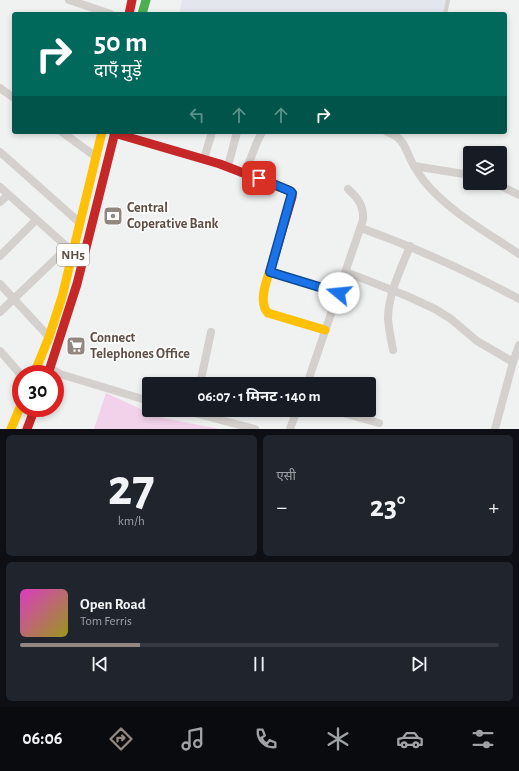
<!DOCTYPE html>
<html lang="hi">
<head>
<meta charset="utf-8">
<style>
	:root { --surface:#171b24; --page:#20242c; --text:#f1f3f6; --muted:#9ea1a6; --line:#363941; --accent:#928781 }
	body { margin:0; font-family:"Alegreya Sans","Noto Sans Devanagari",sans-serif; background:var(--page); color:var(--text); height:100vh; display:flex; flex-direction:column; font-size:15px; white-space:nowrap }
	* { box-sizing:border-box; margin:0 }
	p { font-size:13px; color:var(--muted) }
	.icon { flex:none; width:22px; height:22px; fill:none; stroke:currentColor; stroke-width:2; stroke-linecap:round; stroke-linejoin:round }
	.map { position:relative; height:429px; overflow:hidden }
	.details { display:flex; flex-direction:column; gap:6px; padding:6px; background:#0d0f14; flex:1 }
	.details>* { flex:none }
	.banner { position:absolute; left:12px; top:12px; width:495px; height:122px; border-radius:4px; box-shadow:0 2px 6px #0003; background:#00695c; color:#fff; overflow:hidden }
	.controls { position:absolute; left:463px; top:146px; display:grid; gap:8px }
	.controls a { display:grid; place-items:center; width:44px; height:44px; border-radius:4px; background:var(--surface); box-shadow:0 2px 6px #0003; font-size:20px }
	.speed { position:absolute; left:12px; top:365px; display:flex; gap:8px; font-size:20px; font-weight:700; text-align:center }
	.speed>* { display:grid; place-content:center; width:52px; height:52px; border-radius:50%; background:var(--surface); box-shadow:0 2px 6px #0003; line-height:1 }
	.speed .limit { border:6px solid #d22; background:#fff; color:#111 }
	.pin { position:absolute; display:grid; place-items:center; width:34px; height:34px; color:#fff; margin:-17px; border-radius:8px; box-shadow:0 2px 6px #0006 }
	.me { position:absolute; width:44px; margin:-22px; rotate:287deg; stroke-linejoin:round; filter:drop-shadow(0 0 3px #0008) }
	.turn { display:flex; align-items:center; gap:14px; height:84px; padding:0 16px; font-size:18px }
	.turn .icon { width:52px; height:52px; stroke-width:2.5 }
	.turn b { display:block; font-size:28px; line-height:34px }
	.lanes { display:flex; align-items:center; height:38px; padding:0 16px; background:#0003; justify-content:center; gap:20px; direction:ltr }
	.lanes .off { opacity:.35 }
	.big { font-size:30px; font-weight:700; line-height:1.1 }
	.details .tile { flex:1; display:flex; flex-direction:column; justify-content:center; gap:6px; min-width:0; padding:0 14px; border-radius:6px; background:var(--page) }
	.details .dial { align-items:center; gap:0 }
	.dial b { font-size:52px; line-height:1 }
	.song { display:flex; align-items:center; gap:12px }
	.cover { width:48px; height:48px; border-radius:6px; background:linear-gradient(135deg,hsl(310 70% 55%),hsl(60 70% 35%)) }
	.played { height:4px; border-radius:2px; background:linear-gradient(90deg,var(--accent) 25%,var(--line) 25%) }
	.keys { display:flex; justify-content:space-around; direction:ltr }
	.heat { display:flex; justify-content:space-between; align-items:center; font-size:22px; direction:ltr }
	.details .tiles { flex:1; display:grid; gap:6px; grid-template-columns:1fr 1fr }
	.tile:last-child { grid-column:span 2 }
	.trip { position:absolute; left:142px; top:377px; width:234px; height:40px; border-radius:4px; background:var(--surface); box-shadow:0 2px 6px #0003; font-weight:700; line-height:40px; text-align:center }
	.menu { display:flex; height:64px; justify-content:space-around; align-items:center; background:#090b0e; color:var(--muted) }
	.menu .icon { width:28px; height:28px }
	.menu .on { color:var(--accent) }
	.menu b { font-size:18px; color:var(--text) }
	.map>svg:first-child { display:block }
	.commercial { fill:#e3e6ed }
	.green { fill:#f2d2ea }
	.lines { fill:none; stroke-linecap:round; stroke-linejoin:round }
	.lane { stroke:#d4d0ce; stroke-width:4 }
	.street { stroke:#d4d0ce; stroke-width:8 }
	.fast { stroke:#4caf50; stroke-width:9 }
	.slow { stroke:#ffc107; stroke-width:9 }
	.jam { stroke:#c62828; stroke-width:9 }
	.route-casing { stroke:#114b97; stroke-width:10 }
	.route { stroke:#1a73e8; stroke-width:7 }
	.labels { text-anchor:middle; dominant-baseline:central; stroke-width:3; stroke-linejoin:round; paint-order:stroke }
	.shield { fill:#fff; stroke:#8f837d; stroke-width:1 }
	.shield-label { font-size:13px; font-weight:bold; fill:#5f4e45 }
	.poi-label { font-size:14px; font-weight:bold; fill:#5f4e45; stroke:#fff; text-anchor:start }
</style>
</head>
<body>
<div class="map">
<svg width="519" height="429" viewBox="0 0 519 429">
	<rect width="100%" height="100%" fill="#f0f1f1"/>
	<path class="commercial" d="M182,0h268l-3,14h-268z"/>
	<path class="green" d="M106,393l52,24 62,12h-126z"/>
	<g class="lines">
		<path class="lane" d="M445,14l3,-14"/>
		<g class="street">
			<path d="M69,0l42,14"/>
			<path d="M0,88l14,10"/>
			<path d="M62,132l34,25"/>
			<path d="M387,132c19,6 18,19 27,34 3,5 7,11 10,15 24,30 64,52 95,73"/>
			<path d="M0,152l80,71"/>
			<path d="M204,159l8,-27"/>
			<path d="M228,166l9,-34"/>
			<path d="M414,166l56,9"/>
			<path d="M245,173l12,-31 5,-10"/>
			<path d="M495,183l24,12"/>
			<path d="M0,187l74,66"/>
			<path d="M0,202l8,-7"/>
			<path d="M361,228c55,20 107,43 158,71"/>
			<path d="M0,256l36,-36"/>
			<path d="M270,272l69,21"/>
			<path d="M346,272l61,24 28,13 16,10 26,22 36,21"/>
			<path d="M0,284l49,53"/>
			<path d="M0,312l68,-65"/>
			<path d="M393,350c-2,-10 -4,-21 -5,-31 0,-25 13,-50 22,-73"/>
			<path d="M0,351l21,24"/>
			<path d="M50,368l10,6 89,27"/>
			<path d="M200,384l11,-52"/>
			<path d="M307,384l56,-164c1,-14 -5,-22 -15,-31"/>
			<path d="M183,410l72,19"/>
			<path d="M332,410l47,13"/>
			<path d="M290,429l7,-19"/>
			<path d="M495,429l18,-67 6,-17"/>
		</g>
		<path class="fast" d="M142,14l4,-14"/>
		<g class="slow">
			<path d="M274,258c-4,14 -18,43 -6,55l57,17"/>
			<path d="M34,374l15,-37 13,-40 40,-165"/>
			<path d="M11,429l10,-24"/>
		</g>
		<g class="jam">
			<path d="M129,14l3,-14"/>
			<path d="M114,133l106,31 70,27 2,2v4l-18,61"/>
			<path d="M48,374l29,-90 38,-152"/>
			<path d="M27,429l8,-21"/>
		</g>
	</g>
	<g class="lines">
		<g class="route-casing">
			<path id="route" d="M259,178l31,13 2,2 -22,79 69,21"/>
		</g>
		<use href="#route" class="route"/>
	</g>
	<defs>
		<g id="bank-square" transform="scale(1)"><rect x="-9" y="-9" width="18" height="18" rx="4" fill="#928781" stroke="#fff"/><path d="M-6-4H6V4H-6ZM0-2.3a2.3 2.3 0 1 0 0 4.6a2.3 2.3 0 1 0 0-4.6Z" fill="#fff"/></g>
		<g id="supermarket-square" transform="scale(1)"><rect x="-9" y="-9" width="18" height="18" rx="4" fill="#928781" stroke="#fff"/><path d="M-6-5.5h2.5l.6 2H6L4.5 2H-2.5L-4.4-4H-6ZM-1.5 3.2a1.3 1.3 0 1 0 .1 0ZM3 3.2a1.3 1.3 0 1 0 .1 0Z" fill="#fff"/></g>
	</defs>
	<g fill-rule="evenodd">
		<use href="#bank-square" x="113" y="216"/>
		<use href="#supermarket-square" x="76" y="346"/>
	</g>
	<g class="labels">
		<rect class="shield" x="57" y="244" width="32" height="22" rx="3"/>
		<g class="shield-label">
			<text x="73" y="255">NH5</text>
		</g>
		<g class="poi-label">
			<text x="127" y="208">Central<tspan x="127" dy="16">Coperative Bank</tspan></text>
			<text x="90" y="338">Connect<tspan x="90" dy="16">Telephones Office</tspan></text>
		</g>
	</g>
</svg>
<div class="controls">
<a><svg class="icon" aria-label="layers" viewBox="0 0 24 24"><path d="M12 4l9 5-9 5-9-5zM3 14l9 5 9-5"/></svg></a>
</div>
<div class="speed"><div class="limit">30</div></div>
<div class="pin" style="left:259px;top:178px;background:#d93025"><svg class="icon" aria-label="arrive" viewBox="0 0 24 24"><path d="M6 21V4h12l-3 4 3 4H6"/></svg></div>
<svg class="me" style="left:339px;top:293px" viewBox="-20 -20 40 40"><circle r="19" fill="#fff"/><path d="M0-13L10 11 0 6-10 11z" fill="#1a73e8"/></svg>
<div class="trip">06:07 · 1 मिनट · 140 m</div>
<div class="banner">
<div class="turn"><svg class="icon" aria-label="right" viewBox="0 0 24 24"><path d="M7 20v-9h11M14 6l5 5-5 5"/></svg><div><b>50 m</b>दाएँ मुड़ें</div></div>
<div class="lanes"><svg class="icon off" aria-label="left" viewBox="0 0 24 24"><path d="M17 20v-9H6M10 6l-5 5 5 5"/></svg><svg class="icon off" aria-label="ahead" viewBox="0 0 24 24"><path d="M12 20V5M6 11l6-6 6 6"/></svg><svg class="icon off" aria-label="ahead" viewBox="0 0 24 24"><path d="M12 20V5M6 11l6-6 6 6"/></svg><svg class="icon" aria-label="right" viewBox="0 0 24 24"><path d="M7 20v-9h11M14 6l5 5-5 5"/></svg></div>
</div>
</div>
<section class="details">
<div class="tiles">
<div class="tile dial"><b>27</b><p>km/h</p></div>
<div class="tile"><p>एसी</p>
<div class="heat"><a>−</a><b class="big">23°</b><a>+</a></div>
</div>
<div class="tile">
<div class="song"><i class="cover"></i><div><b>Open Road</b><p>Tom Ferris</p></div></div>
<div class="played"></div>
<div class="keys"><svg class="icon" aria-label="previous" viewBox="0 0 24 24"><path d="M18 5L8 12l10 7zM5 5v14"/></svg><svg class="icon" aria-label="pause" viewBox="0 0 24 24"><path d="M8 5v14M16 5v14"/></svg><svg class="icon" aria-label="next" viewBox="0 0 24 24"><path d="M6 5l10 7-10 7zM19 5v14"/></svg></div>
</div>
</div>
</section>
<nav class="menu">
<b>06:06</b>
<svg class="icon on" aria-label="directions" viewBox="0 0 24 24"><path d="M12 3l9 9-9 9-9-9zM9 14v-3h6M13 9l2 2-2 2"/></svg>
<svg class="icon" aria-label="music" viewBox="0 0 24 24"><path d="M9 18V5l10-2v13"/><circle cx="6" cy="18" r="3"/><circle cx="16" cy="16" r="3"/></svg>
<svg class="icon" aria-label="phone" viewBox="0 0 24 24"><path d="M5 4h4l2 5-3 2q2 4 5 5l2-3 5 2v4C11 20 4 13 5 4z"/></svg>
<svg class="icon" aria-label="climate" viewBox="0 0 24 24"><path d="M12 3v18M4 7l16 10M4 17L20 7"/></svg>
<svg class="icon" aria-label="car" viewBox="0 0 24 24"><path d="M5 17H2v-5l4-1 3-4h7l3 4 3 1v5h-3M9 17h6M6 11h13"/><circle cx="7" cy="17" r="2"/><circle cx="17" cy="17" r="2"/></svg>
<svg class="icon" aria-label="filters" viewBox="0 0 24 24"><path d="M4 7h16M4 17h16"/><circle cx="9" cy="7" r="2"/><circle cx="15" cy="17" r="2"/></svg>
</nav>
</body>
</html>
